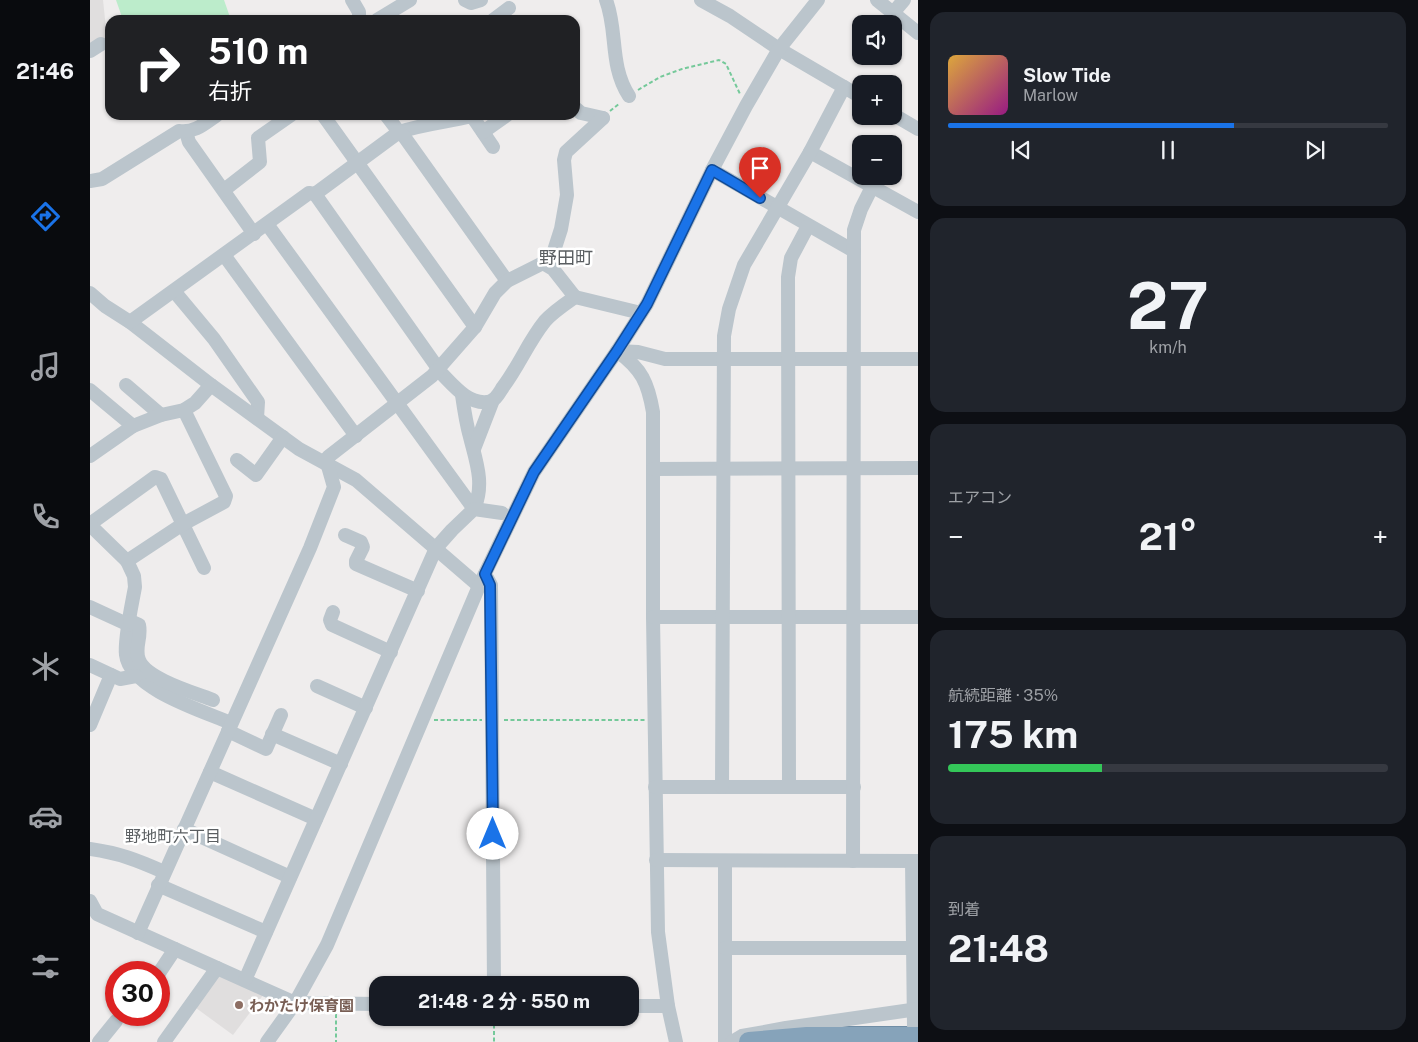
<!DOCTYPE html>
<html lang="ja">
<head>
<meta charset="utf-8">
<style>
	:root { --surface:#171b24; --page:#20242c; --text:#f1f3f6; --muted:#9ea1a6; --line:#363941; --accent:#1a73e8 }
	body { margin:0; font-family:"Public Sans","Noto Sans JP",sans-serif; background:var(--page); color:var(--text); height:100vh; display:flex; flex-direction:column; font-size:19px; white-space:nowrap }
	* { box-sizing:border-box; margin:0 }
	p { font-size:16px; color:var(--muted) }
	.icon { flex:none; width:28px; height:28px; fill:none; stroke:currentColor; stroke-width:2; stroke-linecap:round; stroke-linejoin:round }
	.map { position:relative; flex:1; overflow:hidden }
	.side { display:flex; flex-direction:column; gap:12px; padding:12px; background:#0d0f14; width:500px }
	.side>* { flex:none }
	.banner { position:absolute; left:15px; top:15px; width:475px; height:105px; border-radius:15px; box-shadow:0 1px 4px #0004; background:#202124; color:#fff; overflow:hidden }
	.fabs { position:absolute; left:762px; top:15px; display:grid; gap:10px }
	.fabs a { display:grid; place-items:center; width:50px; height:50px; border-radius:10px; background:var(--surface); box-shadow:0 1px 4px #0004; font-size:25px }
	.speed { position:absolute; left:15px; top:961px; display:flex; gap:10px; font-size:25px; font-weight:700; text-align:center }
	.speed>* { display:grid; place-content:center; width:65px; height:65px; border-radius:50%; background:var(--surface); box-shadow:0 1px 4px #0004; line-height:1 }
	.speed .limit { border:8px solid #d22; background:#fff; color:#111 }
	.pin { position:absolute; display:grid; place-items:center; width:42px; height:42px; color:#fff; margin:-51px -21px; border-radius:50% 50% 50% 0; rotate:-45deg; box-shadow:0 0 5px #0007 }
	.pin .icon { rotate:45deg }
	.me { position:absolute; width:55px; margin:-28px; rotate:0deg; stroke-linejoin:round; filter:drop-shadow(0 0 4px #0008) }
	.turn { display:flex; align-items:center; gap:18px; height:105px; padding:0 20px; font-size:22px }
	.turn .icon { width:65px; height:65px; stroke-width:2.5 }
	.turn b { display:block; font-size:35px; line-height:42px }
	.big { font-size:38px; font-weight:700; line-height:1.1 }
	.side .card { flex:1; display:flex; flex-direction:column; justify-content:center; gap:8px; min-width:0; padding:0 18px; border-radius:15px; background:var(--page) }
	.side .dial { align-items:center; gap:0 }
	.dial b { font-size:65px; line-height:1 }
	.song { display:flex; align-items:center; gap:15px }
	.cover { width:60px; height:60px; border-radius:8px; background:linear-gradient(135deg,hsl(40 70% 55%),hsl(310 70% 35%)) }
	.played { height:5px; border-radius:2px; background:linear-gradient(90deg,var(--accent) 65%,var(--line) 65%) }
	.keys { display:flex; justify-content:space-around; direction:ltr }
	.heat { display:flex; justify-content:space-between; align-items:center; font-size:28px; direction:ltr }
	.charge { height:8px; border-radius:4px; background:linear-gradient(90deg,#34c759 35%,var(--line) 0) }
	.trip { position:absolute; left:279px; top:976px; width:270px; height:50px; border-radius:15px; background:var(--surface); box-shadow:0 1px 4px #0004; font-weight:700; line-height:50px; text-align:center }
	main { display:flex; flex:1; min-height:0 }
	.menu { display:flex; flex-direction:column; width:90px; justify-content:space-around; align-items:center; background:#090b0e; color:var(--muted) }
	.menu .icon { width:35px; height:35px }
	.menu .current { color:var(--accent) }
	.menu b { font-size:22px; color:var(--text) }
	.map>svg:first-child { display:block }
	.education { fill:#e0dede }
	.green { fill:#bceccb }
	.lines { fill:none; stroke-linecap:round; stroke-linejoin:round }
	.highway-casing { stroke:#718ea6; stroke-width:22 }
	.path { stroke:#75c99a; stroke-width:2; stroke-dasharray:4 2.5; stroke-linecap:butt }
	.minor { stroke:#bbc5cc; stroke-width:14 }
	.highway { stroke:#86a3ba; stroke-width:20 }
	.route-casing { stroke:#114b97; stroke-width:12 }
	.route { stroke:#1a73e8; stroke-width:9 }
	.education-dot { fill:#8d6e63; stroke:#fff; stroke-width:2 }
	.labels { text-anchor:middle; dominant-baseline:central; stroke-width:5; stroke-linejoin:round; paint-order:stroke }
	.education-label { font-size:15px; font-weight:bold; fill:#785e54; stroke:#fff; text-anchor:start }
	.neighbourhood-label { font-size:16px; fill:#5a5e61; stroke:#fff }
	.quarter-label { font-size:18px; fill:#5a5e61; stroke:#fff }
</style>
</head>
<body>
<main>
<nav class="menu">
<b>21:46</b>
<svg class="icon current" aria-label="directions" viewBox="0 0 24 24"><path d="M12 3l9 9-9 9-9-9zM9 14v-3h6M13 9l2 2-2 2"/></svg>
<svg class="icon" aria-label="music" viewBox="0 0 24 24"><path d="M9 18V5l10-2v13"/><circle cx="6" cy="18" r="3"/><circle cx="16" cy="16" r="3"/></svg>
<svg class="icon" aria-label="phone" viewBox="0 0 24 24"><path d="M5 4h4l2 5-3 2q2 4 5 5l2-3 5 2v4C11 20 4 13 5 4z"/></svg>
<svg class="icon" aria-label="climate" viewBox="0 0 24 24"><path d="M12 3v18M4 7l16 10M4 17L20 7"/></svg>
<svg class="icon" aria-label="car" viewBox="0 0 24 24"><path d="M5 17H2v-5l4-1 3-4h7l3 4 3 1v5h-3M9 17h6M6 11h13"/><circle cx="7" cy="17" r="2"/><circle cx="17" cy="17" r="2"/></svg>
<svg class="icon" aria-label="filters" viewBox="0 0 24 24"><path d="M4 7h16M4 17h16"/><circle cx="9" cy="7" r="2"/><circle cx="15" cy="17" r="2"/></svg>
</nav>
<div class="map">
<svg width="828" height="1042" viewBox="0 0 828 1042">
	<rect width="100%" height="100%" fill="#efeded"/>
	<g class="education">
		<path d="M0,0h13l4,38 -17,10z"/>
		<path d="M127,974l47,20 -31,41 -37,-27z"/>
	</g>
	<path class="green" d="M26,0h108l7,20h-108z"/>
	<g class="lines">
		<g class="highway-casing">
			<path id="highway" d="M659,1042l58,-5h111"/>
		</g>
		<g class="path">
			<path d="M548,90l22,-13 22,-8 37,-9 7,4 14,30"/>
			<path d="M520,111l10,-8"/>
			<path d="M344,720h48"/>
			<path d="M414,720h141"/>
			<path d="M246,1014v28"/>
			<path d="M404,1018v24"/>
		</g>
		<g class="minor">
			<path d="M262,0l7,12v8"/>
			<path d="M375,0l6,3 10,-3"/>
			<path d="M516,0c12,31 3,65 23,96"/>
			<path d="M611,0l29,16 49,33 82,48"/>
			<path d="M787,0l41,33"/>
			<path d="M803,13l11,-13"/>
			<path d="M287,20l33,-20"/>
			<path d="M403,20l16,-12"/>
			<path d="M0,51l11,-7"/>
			<path d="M485,108l6,5 22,5"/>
			<path d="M233,115l152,212"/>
			<path d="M296,115l13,17c24,-8 48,-10 73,-16l21,31"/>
			<path d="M804,115l24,14"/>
			<path d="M96,132l3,10 65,92"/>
			<path d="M393,132l24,-17"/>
			<path d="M720,152l108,60"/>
			<path d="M622,170l142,81"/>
			<path d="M0,181l12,-2 77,-48c16,2 25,-7 38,-16"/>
			<path d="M134,190l36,-28 -2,-24 33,-23"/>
			<path d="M225,194l127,180c12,12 26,30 45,28 8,0 12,-9 16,-15 16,-21 25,-45 42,-66 8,-9 20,-17 30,-24l66,16"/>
			<path d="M177,224l207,285c11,-25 2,-48 -4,-72 -4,-14 -6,-28 -8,-42"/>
			<path d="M134,255l132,181"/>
			<path d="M453,263l10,6 22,28"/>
			<path d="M84,291l40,48 44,63 -1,16"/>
			<path d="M0,293l15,13 25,16 81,63 88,64 57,31 123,106"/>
			<path d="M40,322l179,-129 6,1 84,-62 4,3 104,146"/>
			<path d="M527,351c25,18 31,32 36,61v205l5,315 10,74 8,36"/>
			<path d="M527,351l21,1 27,7h253"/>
			<path d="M36,385l35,30"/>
			<path d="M0,390l43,36"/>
			<path d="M384,449l19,-49"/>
			<path d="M0,456l43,-30 28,-11 23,-5 11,-7 16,-18"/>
			<path d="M147,460l19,15 27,-38"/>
			<path d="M563,469l265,-1"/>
			<path d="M0,524l65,-47 6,2 43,89"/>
			<path d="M0,525l37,36 56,-37 41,-22 2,-6 -42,-86"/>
			<path d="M255,535l16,7 2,5 -7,14v3l62,27"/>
			<path d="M37,561l7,15 1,11c-3,17 -11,52 -9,68 4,34 77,56 105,68"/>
			<path d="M395,574l6,11 3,400"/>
			<path d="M0,607l39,18"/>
			<path d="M243,612l-3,8 2,5 59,27"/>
			<path d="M563,617h265"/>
			<path d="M40,621l9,4c3,12 -5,23 0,35 7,19 56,33 74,40"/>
			<path d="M0,665l30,14 16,-3"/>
			<path d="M227,686l49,22"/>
			<path d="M0,725l21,-50"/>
			<path d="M138,731l38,18 15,-34"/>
			<path d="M182,734l69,30"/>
			<path d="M120,772l106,47"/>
			<path d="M699,786l-1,-509 3,-19 17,-32"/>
			<path d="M565,787h199"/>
			<path d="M632,787l2,-451 5,-27 15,-44 66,-113 34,-65"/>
			<path d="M94,829l106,48"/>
			<path d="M0,849c29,4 47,11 74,23"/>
			<path d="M566,860l262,1"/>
			<path d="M635,861v181"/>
			<path d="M763,861l1,-631 7,-21 11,-22"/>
			<path d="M822,861l2,165"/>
			<path d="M68,885l108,47"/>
			<path d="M0,901l7,13 198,89 83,1"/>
			<path d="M48,933l172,-385 24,-61 -6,-21v-9l104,-81 43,-49 20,-34 12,-12 36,-18 10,-9 8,-25 6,-34 -3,-35 2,-8 37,-34"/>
			<path d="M635,948h193"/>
			<path d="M69,973l16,-24"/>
			<path d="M155,980l191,-432 16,-18 22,-21 28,4"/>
			<path d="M540,1006h38"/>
			<path d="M9,1042l17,-21"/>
			<path d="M74,1042l53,-74"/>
			<path d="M177,1042l28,-39 32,-58 152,-359 55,-114 83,-121 30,-47 65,-134 34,-64 33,-57 39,-49"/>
			<path d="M642,1042l10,-6 44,-8 132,-19"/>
		</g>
		<use href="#highway" class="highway"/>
	</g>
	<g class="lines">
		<g class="route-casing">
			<path id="route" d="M403,834l-3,-249 -5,-11 49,-102 83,-121 30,-47 65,-134 48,28"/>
		</g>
		<use href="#route" class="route"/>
	</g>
	<circle class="education-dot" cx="149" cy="1005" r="5"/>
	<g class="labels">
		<g class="education-label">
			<text x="159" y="1005">わかたけ保育園</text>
		</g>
		<g class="neighbourhood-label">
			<text x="83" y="836">野地町六丁目</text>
		</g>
		<g class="quarter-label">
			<text x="476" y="257">野田町</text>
		</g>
	</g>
</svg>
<div class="fabs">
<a><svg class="icon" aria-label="sound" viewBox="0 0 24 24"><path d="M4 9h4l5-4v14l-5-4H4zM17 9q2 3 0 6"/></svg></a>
<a>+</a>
<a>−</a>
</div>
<div class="speed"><div class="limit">30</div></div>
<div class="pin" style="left:670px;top:198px;background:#d93025"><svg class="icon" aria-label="arrive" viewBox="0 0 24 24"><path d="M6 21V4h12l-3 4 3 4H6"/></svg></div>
<svg class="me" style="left:403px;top:834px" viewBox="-20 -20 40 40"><circle r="19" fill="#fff"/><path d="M0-13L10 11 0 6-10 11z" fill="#1a73e8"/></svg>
<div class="trip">21:48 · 2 分 · 550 m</div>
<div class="banner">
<div class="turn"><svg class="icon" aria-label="right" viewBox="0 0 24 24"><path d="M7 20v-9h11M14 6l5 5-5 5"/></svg><div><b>510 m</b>右折</div></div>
</div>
</div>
<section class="side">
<div class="card">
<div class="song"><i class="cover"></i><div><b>Slow Tide</b><p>Marlow</p></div></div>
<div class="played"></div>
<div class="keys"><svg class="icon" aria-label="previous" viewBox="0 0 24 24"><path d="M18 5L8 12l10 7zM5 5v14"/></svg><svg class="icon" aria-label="pause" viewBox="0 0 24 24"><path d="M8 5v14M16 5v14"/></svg><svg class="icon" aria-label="next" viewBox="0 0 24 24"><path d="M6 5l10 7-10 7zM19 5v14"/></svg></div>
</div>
<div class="card dial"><b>27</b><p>km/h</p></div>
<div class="card"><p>エアコン</p>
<div class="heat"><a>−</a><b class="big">21°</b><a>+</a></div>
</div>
<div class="card"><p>航続距離 · 35%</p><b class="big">175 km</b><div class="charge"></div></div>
<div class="card"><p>到着</p><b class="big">21:48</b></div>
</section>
</main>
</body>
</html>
